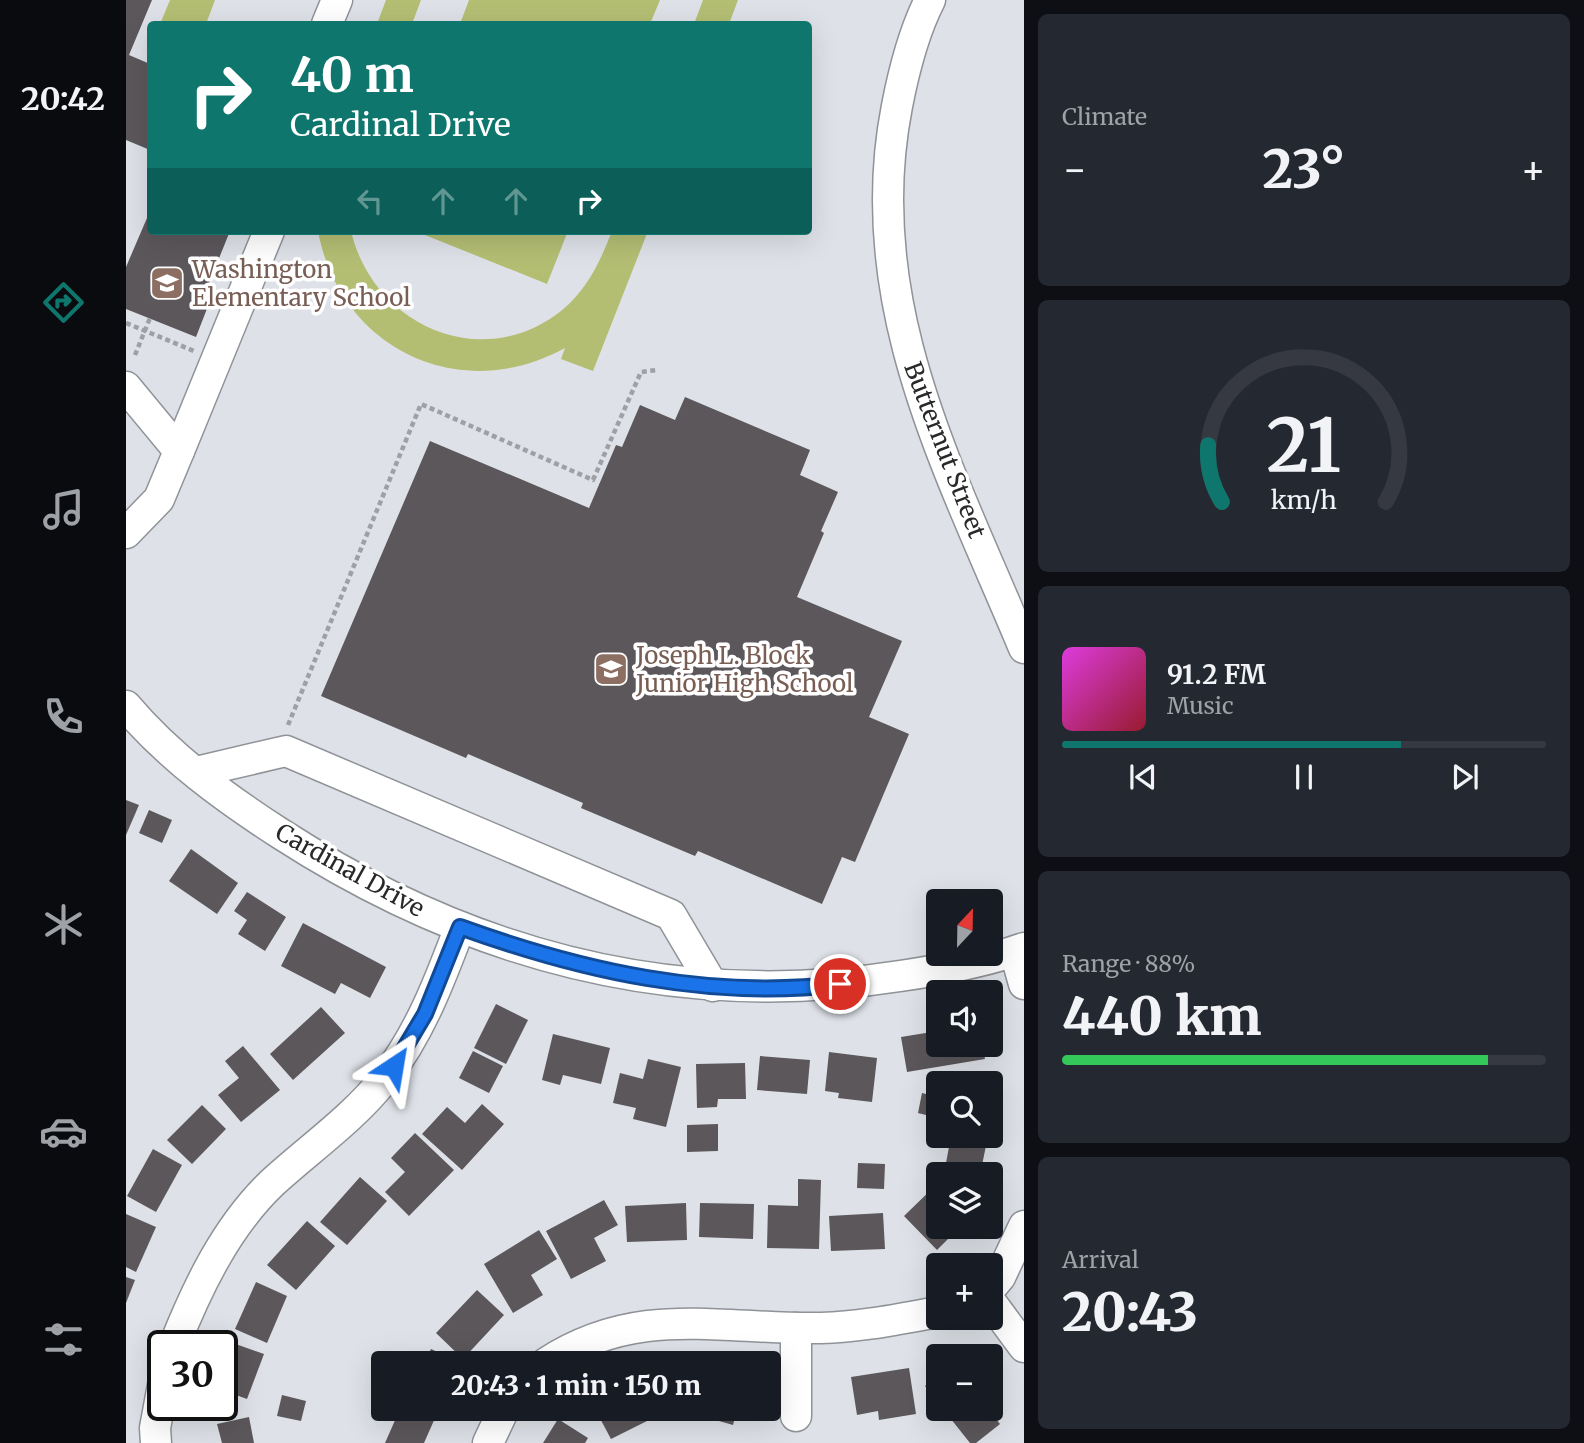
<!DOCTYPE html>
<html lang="en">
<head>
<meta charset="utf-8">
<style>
	:root { --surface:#171b24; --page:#242831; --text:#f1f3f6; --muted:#9ea1a6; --line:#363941; --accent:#0f766e }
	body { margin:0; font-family:Merriweather,serif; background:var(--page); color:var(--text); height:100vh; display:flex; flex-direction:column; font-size:26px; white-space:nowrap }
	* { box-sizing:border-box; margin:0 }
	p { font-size:23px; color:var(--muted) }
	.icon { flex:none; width:38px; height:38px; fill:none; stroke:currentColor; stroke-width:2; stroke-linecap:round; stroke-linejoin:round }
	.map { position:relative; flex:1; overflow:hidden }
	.sheet { display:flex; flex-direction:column; gap:14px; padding:14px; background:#0d0f14; width:560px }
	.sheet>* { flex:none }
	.top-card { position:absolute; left:21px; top:21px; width:665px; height:214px; border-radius:7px; box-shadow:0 7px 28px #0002; background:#0f766e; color:#fff; overflow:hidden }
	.needle { width:46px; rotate:22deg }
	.controls { position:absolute; left:800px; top:889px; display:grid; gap:14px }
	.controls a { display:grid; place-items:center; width:77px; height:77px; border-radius:7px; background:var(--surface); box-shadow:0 7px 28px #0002; font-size:35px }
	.speed { position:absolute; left:21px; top:1330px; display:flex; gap:14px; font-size:35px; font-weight:700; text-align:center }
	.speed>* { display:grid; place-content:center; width:91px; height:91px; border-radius:50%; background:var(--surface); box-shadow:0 7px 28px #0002; line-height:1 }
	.speed .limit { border:4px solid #111; border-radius:10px; background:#fff; color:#111 }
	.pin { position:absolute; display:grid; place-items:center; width:60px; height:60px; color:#fff; margin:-30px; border:4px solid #fff; border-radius:50%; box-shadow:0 2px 7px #0007 }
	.me { position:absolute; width:77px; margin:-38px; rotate:33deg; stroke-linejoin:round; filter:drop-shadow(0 0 5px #0008) }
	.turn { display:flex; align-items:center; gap:24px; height:147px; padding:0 28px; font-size:32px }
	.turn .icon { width:91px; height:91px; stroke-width:2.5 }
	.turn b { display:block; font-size:49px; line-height:60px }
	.lanes { display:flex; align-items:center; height:66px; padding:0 28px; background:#0003; justify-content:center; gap:35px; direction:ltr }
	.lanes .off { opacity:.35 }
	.big { font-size:52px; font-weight:800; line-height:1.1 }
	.sheet .card { flex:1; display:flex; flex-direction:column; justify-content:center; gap:10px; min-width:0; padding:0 24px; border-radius:10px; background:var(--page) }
	.sheet .dial { align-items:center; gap:0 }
	.dial svg { height:182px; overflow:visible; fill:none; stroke:var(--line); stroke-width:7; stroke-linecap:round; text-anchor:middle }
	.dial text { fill:var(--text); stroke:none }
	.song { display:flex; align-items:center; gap:21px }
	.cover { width:84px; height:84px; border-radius:10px; background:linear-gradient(135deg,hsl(300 70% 55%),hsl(350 70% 35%)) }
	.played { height:7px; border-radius:4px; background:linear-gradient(90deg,var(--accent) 70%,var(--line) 70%) }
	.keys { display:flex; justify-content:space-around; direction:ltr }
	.heat { display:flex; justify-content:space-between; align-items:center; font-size:38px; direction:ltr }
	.charge { height:10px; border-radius:5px; background:linear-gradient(90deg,#34c759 88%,var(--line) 0) }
	.trip { position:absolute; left:245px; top:1351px; width:410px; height:70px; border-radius:7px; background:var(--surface); box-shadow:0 7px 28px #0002; font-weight:800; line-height:70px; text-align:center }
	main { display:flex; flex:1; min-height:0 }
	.tab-bar { display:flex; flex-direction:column; width:126px; justify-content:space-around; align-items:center; background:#090b0e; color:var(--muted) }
	.tab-bar .icon { width:49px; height:49px }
	.tab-bar .active { color:var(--accent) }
	.tab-bar b { font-size:32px; color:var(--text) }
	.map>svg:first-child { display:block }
	.green { fill:#b4be73 }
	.building { fill:#5b575b }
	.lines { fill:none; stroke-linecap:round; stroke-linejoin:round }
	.minor-casing { stroke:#8f9398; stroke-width:33 }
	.path { stroke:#9da0a5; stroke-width:4.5; stroke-dasharray:5 3.5; stroke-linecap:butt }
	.minor { stroke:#fff; stroke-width:30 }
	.route-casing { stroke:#114b97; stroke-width:18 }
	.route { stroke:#1a73e8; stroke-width:12 }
	.labels { text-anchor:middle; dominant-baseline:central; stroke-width:7; stroke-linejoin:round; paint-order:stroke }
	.education-label { font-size:24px; fill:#785e54; stroke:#fff; text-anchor:start }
	.street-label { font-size:24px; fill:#28292b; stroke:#fff }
</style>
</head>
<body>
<main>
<nav class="tab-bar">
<b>20:42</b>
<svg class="icon active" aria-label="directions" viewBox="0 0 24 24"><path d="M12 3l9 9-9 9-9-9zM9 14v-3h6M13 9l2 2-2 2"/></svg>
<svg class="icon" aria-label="music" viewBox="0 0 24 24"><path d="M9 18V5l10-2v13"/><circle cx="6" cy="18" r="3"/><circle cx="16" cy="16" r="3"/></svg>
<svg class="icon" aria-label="phone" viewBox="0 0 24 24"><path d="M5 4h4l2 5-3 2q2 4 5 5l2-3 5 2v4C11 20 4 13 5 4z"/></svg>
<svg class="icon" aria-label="climate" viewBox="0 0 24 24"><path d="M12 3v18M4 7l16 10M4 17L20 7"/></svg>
<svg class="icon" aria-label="car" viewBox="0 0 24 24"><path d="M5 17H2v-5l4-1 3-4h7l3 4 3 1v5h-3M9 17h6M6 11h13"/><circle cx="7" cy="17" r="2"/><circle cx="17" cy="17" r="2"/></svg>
<svg class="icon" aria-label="filters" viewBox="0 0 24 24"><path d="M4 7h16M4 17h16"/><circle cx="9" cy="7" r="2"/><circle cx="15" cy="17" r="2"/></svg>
</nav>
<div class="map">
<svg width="898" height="1443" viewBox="0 0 898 1443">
	<rect width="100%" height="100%" fill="#dee2e8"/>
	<g class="green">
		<path d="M44,0h45l-9,24h-46z"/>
		<path d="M260,0h35l-9,24h-35z"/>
		<path d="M343,0h191l-10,24h-190z"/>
		<path d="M577,0h35l-9,24h-35z"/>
		<path d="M192,231h33c22,94 130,143 210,80 26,-21 39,-49 51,-80h36l-55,140 -32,-12 4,-11c-105,58 -225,1 -247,-117z"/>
		<path d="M289,231h153l-21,53z"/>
	</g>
	<g class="building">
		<path d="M0,0h26l-23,55 21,9v86l-24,-10z"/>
		<path d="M24,211v20h80l-27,67 7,3 -14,36 -70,-28v-42z"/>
		<path d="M559,397l125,53 -10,25 38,17 -17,39 3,2 -27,64 105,44 -33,76 40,17 -54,128 -13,-5 -20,47 -124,-53 -3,5 -114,-48 2,-5 -115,-49 -2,4 -145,-62 109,-255 159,67 27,-63 6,2 18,-42 35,15z"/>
		<path d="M0,800l13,5 -13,30z"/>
		<path d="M23,810l23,10 -10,23 -23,-10z"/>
		<path d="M65,849l47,34 -21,31 -48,-33z"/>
		<path d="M121,892l39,25 -21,34 -27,-17 9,-14 -13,-9z"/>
		<path d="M177,923l83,44 -16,31 -29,-15 -6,11 -54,-28z"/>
		<path d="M370,1004l32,16 -22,44 -32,-16z"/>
		<path d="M195,1007l24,26 -52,47 -23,-26z"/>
		<path d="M812,1031v14h44l3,14 -78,13 -6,-35z"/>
		<path d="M427,1034l57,14 -9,36 -38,-9 -3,10 -18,-5z"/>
		<path d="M117,1046l37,44 -39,32 -23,-27 21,-17 -14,-17z"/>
		<path d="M347,1051l30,15 -14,27 -30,-15z"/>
		<path d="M703,1052l48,6 -5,44 -34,-4 1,-5 -14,-2z"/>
		<path d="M634,1056l50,4 -3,34 -50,-4z"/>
		<path d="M522,1059l33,8 -15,60 -33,-8 3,-11 -23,-5 7,-30 23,6z"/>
		<path d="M619,1063l1,36h-28l-1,8 -20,1 -1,-44z"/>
		<path d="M796,1093l16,4v21l-20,-5z"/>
		<path d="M356,1104l22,20 -42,46 -40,-36 25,-27 18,16z"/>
		<path d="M76,1105l24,24 -34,35 -25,-24z"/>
		<path d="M592,1124v27l-31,1v-27z"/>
		<path d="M289,1133l39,37 -45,46 -24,-24 20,-20 -14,-14z"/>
		<path d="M825,1136h37l-7,34 -35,-7z"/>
		<path d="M27,1149l29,16 -26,47 -29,-16z"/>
		<path d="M732,1163l27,1 -1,25 -27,-1z"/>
		<path d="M234,1177l27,24 -40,44 -27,-23z"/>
		<path d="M672,1179l23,1 -2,69 -52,-1 1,-43 30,1z"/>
		<path d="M812,1183v44h22l-23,23 -33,-34z"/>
		<path d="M478,1200l14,25 -24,13 12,23 -35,18 -25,-48z"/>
		<path d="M560,1203l1,37 -60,2 -2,-36z"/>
		<path d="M574,1203l54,1 -1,35 -54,-2z"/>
		<path d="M757,1213l2,36 -54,2 -2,-35z"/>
		<path d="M0,1214l30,13 -20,45 -10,-5z"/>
		<path d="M181,1221l28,25 -39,44 -29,-25z"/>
		<path d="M413,1230l18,29 -26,16 12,20 -30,18 -29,-49z"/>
		<path d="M0,1277l9,3 -9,23z"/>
		<path d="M130,1282l31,14 -20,47 -32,-14z"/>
		<path d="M351,1290l27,25 -41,44 -27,-26z"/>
		<path d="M104,1342l34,12 -17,45 -25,-9v-27z"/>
		<path d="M305,1349l31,14h-38z"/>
		<path d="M783,1368l7,46 -37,6 -1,-9 -21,4 -6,-38z"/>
		<path d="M812,1376v26l-13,-16z"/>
		<path d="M156,1395l24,6 -5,20 -24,-5z"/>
		<path d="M274,1409h14l21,9 -11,25h-39z"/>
		<path d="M469,1409h63l3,5 -50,25z"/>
		<path d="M551,1409h60l-4,16z"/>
		<path d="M817,1409h45l12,15 -24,19h-6z"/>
		<path d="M123,1417l5,26h-32l-5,-19z"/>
		<path d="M432,1419l30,19 -3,5h-42z"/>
	</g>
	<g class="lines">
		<g class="minor-casing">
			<g id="minor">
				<path d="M804,0c-17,33 -26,70 -33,106 -39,198 54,366 127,542"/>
				<path d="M201,24l10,-24"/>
				<path d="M0,387l53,64 -20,48 -33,34"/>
				<path d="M53,451l90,-220"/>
				<path d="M0,706c43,51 99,92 155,128 189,122 395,177 619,142 42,-6 84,-14 124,-28"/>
				<path d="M70,772l90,-21 385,164 42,71"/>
				<path d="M889,952l9,32"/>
				<path d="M864,1289l10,-12 24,-51"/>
				<path d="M864,1301l34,46"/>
				<path d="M48,1346c23,-58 52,-119 98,-163 37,-34 82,-65 113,-105 35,-45 55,-98 75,-151"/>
				<path d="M420,1363c93,-60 174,-33 275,-35 40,-1 78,-9 117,-16"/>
				<path d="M670,1416v-88"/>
				<path d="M30,1443l-1,-15 8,-43"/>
				<path d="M362,1443l16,-34"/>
			</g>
		</g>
		<g class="path">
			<path d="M0,323l68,28"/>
			<path d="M9,355l15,-37"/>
			<path d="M162,725l133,-321 172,76 48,-108 16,-2"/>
		</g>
		<use href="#minor" class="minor"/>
	</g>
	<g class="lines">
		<g class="route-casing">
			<path id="route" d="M268,1066l31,-52 35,-87c122,44 250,73 380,57"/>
		</g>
		<use href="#route" class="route"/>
	</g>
	<defs>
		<g id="school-square" transform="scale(1.75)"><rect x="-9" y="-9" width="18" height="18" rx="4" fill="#8d6e63" stroke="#fff"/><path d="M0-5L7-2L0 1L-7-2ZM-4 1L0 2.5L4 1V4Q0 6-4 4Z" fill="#fff"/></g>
	</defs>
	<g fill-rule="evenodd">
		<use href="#school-square" x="41" y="283"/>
		<use href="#school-square" x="485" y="669"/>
	</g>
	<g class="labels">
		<g class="education-label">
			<text x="66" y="269">Washington<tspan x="66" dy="28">Elementary School</tspan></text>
			<text x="510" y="655">Joseph L. Block<tspan x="510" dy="28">Junior High School</tspan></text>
		</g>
		<g class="street-label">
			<text transform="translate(819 450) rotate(69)">Butternut Street</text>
			<text transform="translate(224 870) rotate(29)">Cardinal Drive</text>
		</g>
	</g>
</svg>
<div class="controls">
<a><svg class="needle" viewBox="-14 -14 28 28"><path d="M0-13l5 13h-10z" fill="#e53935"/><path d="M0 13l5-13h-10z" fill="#9ea1a6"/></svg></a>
<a><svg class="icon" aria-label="sound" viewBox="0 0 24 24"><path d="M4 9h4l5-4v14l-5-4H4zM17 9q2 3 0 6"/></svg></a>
<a><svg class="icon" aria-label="search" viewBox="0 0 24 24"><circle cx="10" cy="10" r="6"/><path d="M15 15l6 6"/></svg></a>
<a><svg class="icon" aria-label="layers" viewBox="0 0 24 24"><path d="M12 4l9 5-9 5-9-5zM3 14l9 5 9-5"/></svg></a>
<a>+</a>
<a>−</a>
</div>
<div class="speed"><div class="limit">30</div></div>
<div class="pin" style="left:714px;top:984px;background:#d93025"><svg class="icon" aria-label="arrive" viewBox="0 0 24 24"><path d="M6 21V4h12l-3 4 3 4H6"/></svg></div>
<svg class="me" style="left:268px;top:1066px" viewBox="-20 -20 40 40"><path d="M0-17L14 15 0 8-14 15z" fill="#1a73e8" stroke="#fff" stroke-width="4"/></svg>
<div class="trip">20:43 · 1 min · 150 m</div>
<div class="top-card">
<div class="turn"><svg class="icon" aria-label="right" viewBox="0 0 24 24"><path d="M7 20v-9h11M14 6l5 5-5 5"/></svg><div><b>40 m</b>Cardinal Drive</div></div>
<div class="lanes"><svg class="icon off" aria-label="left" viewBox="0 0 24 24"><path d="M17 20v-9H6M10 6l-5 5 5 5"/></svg><svg class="icon off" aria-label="ahead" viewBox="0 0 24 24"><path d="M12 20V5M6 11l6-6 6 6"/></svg><svg class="icon off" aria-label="ahead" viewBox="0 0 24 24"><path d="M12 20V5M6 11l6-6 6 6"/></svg><svg class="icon" aria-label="right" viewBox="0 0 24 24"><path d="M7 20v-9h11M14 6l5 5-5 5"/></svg></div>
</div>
</div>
<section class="sheet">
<div class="card"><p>Climate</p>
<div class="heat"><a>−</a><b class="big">23°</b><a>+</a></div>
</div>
<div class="card dial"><svg viewBox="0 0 100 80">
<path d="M14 69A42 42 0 1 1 86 69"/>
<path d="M14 69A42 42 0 0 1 8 44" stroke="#0f766e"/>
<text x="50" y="56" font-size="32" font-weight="700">21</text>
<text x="50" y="72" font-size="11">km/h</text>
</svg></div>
<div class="card">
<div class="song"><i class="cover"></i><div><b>91.2 FM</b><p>Music</p></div></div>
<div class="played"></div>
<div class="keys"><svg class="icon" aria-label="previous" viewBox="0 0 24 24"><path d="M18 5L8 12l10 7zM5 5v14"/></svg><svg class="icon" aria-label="pause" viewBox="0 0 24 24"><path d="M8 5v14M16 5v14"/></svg><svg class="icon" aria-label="next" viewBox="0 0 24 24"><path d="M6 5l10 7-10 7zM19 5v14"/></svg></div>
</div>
<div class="card"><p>Range · 88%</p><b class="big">440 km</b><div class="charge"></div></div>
<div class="card"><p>Arrival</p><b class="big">20:43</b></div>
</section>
</main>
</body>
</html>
